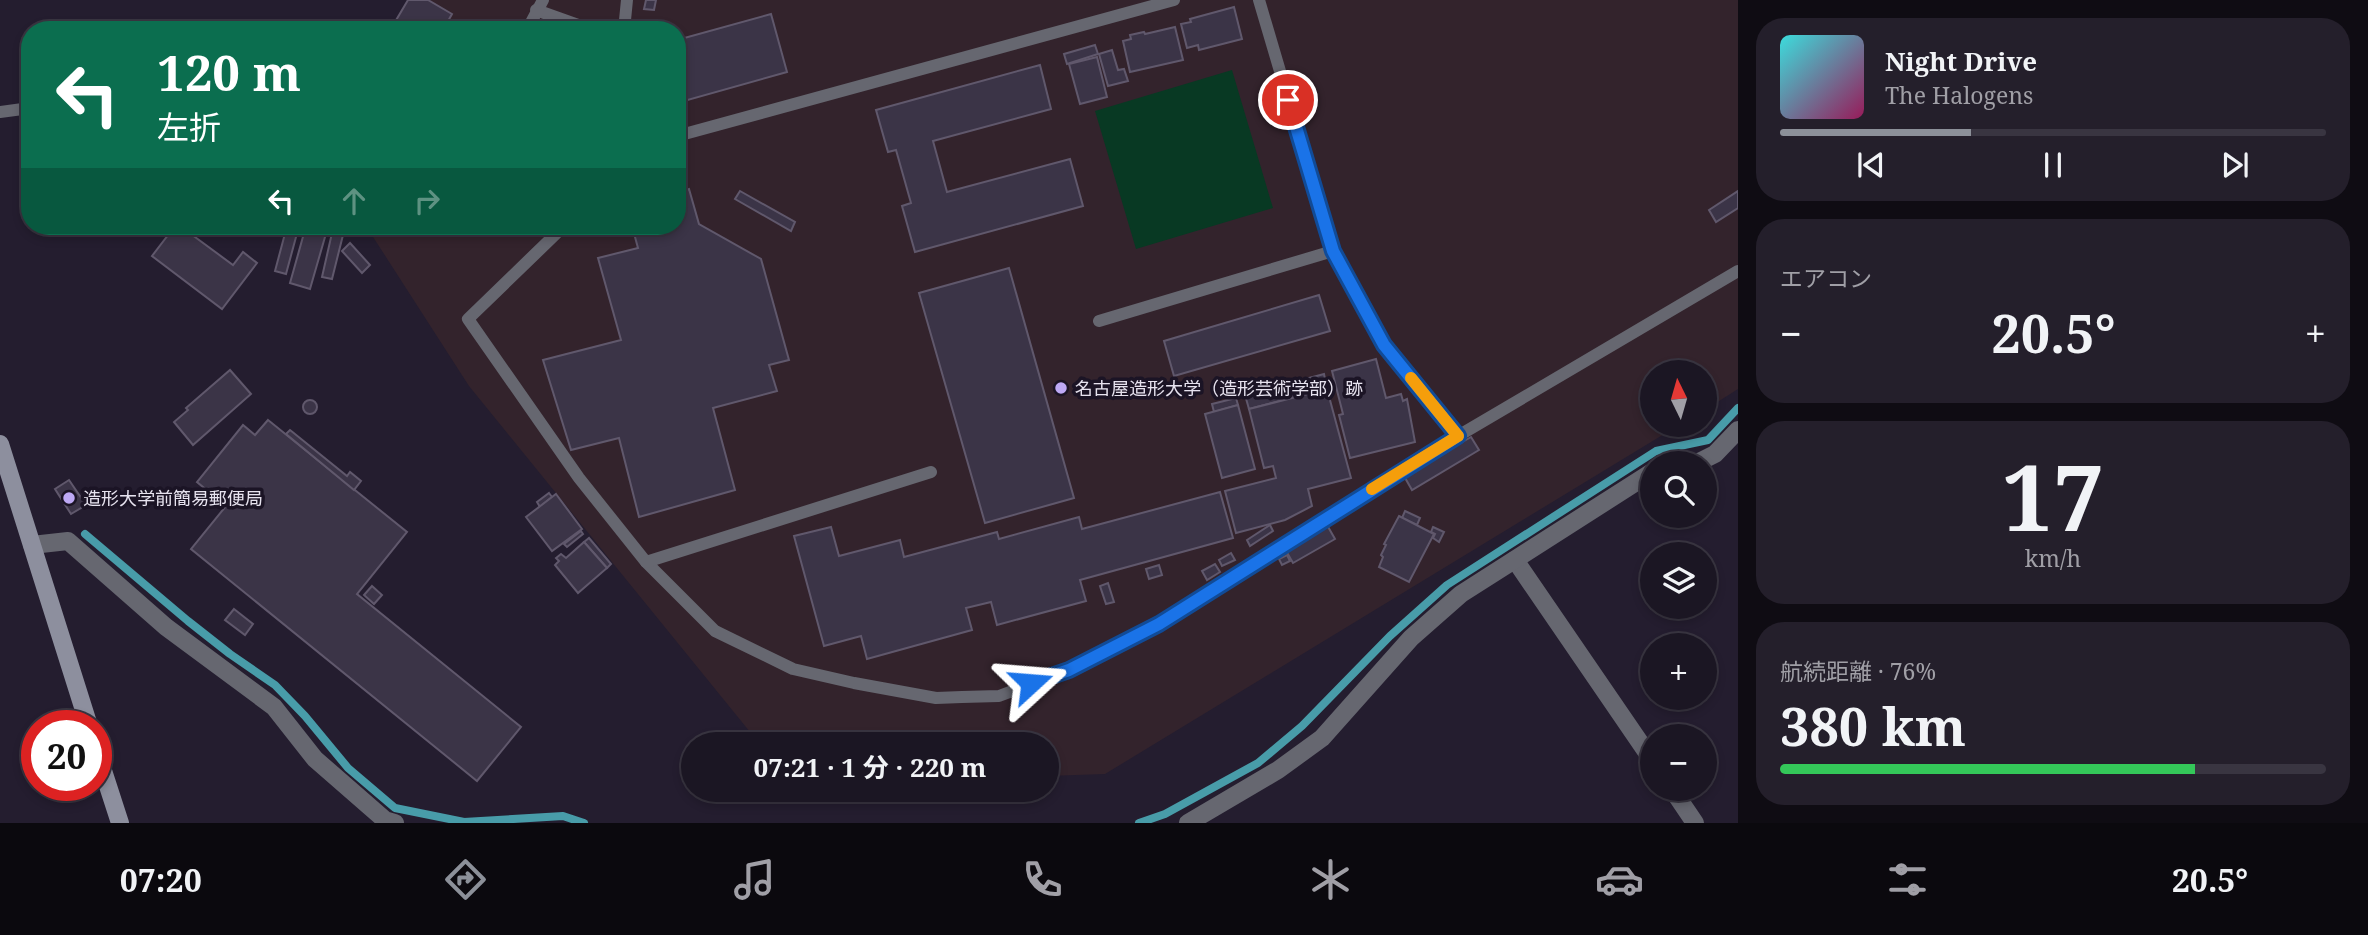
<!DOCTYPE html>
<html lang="ja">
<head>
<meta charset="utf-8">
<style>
	:root { --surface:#1b1623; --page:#241f2b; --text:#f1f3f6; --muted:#a09fa6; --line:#393541; --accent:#8c9099 }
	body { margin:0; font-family:"Noto Serif","Noto Sans JP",serif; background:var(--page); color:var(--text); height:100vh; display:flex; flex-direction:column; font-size:26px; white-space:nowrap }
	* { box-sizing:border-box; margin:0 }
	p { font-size:23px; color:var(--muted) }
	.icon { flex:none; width:38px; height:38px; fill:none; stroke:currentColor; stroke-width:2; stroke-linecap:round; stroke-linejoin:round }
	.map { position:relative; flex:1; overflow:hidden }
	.panel { display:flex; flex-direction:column; gap:18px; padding:18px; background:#0f0c13; width:630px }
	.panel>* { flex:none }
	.guide { position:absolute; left:21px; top:21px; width:665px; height:214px; border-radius:28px; box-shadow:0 4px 10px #0003,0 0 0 2px var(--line); background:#0b6e4f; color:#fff; overflow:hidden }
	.needle { width:46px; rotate:355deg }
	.tools { position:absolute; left:1640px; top:360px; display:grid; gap:14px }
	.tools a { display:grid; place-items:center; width:77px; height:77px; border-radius:50%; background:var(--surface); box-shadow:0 4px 10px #0003,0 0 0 2px var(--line); font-size:35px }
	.speed { position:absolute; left:21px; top:710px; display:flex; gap:14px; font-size:35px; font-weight:700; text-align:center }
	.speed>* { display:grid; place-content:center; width:91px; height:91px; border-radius:50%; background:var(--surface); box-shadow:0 4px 10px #0003,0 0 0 2px var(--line); line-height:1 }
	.speed .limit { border:10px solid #d22; background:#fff; color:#111 }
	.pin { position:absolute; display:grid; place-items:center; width:60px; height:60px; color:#fff; margin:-30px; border:4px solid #fff; border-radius:50%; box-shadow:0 2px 7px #0007 }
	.me { position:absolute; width:77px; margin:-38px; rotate:71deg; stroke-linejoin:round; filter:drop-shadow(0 0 5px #0008) }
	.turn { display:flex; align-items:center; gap:24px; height:147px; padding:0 21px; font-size:32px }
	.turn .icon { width:91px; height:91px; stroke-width:2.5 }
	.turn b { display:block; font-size:49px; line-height:60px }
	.lanes { display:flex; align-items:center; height:66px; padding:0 21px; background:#0003; justify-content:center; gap:35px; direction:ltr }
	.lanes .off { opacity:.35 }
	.big { font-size:52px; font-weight:700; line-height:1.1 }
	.panel .widget { flex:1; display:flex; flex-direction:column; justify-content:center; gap:10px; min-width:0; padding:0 24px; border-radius:28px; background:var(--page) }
	.panel .dial { align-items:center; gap:0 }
	.dial b { font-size:91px; line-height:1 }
	.song { display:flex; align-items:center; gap:21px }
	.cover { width:84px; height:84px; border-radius:10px; background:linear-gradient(135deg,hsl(180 70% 55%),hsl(330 70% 35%)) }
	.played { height:7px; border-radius:4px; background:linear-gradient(90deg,var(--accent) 35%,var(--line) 35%) }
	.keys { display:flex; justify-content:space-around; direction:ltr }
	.heat { display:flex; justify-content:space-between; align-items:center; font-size:38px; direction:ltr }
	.charge { height:10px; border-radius:5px; background:linear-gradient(90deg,#34c759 76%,var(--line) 0) }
	.trip { position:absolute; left:681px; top:732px; width:378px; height:70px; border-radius:35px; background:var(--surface); box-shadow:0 4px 10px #0003,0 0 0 2px var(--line); font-weight:700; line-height:70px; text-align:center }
	.tabs { display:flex; height:112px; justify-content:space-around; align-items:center; background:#0b090e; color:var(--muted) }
	.tabs .icon { width:49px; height:49px }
	.tabs .active { color:var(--accent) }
	.tabs b { font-size:32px; color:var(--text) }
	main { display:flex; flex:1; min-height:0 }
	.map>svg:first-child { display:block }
	.education { fill:#33232c }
	.green { fill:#083923 }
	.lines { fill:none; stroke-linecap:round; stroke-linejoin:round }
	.stream { stroke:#489ca9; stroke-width:8 }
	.building { fill:#3b3447; stroke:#60586c; stroke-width:2 }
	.lane { stroke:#666770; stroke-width:12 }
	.street { stroke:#666770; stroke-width:18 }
	.secondary { stroke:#8d8f9e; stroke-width:18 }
	.route-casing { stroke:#114b97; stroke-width:18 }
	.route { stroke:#1a73e8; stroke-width:12 }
	.slow { stroke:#f59e0b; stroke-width:12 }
	.poi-dot { fill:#bea9f5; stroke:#1b1425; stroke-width:2.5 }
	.labels { text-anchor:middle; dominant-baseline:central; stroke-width:7; stroke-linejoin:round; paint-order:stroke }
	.poi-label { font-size:18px; fill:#e7e3ef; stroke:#1b1425; text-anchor:start }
</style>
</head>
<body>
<main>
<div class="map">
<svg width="1738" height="823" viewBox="0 0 1738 823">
	<rect width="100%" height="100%" fill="#241d2f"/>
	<path class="education" d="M431,0h1307v389l-33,21 -1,-37h-52v52h27l-574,349 -58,2 -1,-32 -287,-1 -290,-357 -103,-160h311v-196h-278z"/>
	<path class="green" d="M1232,70l41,138 -137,41 -41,-138z"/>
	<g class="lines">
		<g class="stream">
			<path d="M85,534l103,87 42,33 45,31 30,31 43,52 47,40 69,14 99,-6 21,7"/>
			<path d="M1139,823l26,-9 93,-51 44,-37 88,-90 57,-51 209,-134 52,-11 30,-32"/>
		</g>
	</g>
	<g class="building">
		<path d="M408,0h20l24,14 -9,16h-35l-13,-8z"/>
		<path d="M646,0h10l-2,10 -10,-1z"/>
		<path d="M1234,7l8,32 -43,11 -1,-5 -11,3 -6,-24 10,-2 -1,-3z"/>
		<path d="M771,14l16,58 -110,31v-63z"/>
		<path d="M1175,27l8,33 -53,12 -7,-31 8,-2 -1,-4 14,-3 1,2z"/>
		<path d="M1095,45l3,9 -31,10 -3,-10z"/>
		<path d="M1112,50l6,20 6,-1 4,12 -20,5 -9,-32z"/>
		<path d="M1097,57l10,40 -27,7 -11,-40z"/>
		<path d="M1040,65l11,44 -118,32 14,51 123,-33 13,47 -168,46 -13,-46 9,-3 -15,-53 -8,2 -12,-42z"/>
		<path d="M689,189l10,35 62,35 28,101 -20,5 8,26 -64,17 22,82 -96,27 -20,-79 -48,12 -28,-90 78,-20 -23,-82 40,-10 -6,-22h45v-33z"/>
		<path d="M740,191l55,31 -4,9 -56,-32z"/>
		<path d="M1738,191v17l-22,14 -7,-12z"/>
		<path d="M175,226h5l53,39 10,-13 14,11 -35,46 -70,-53z"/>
		<path d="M287,226h12l-13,48 -11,-3z"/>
		<path d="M306,226l21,4 -17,59 -20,-6z"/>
		<path d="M332,233l11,2 -11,44 -10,-2z"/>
		<path d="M350,243l20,22 -8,8 -20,-22z"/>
		<path d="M1009,268l65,230 -89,25 -66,-230z"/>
		<path d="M1319,295l11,36 -156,45 -10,-35z"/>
		<path d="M1376,359l10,39 15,-4 2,7 4,-2 8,43 -65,16 -11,-43 4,-1 -11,-43z"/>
		<path d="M230,370l21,24 -58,51 -19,-23 14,-12 -2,-2z"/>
		<path d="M1324,374l3,15 -78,20 -4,-14z"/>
		<path d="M1327,389l24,89 -43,11 4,17 -27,14 -49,13 -11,-42 51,-13 -3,-12 -9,2 -15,-59z"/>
		<path d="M1236,398l2,7 -24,7 -2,-8z"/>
		<circle cx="310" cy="407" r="7"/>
		<path d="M1238,405l17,64 -33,9 -17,-64z"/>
		<path d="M268,420l139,112 -50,62 164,133 -44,54 -286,-232 35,-43 -29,-24 46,-57 12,10z"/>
		<path d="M290,430l57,46 3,-4 11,9 -7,9 -68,-56z"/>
		<path d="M1471,437l8,13 -67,40 -8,-14z"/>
		<path d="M69,480l17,25 -15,9 -16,-25z"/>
		<path d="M1220,492l13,46 -153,42 6,21 -89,24 -6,-23 -25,6 6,22 -105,29 -6,-23 -37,10 -30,-110 37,-9 8,29 61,-16 4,17 93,-25 2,7 80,-22 3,12z"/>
		<path d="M549,493l3,4 -12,10 -3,-5z"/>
		<path d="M556,494l26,35 -30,22 -26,-34z"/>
		<path d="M1405,511l15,7 -3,7 -15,-7z"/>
		<path d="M1399,516l35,18 -25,48 -30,-15 4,-10 -2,-2 5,-10 -2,-1z"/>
		<path d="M1270,525l3,6 -23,15 -3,-6z"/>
		<path d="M1327,525l8,14 -42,24 -8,-14z"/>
		<path d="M1433,527l11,5 -5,10 -6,-4 2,-4 -4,-2z"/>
		<path d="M581,531l2,3 -16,13 -3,-3z"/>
		<path d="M589,538l22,26 -4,4 -23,-26z"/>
		<path d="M584,542l23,26 -29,25 -23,-28 4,-4 -3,-3 5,-4 5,4z"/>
		<path d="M1231,553l4,7 -13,6 -3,-6z"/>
		<path d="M1287,555l3,6 -8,4 -3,-6z"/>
		<path d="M1215,564l5,8 -13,8 -5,-9z"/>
		<path d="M1159,565l3,10 -13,4 -3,-10z"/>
		<path d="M1108,583l6,19 -8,2 -6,-18z"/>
		<path d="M372,586l10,9 -8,9 -10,-9z"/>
		<path d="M234,609l19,15 -8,11 -20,-15z"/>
	</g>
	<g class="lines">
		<g class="lane">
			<path d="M1259,0l74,251 51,94 74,91"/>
			<path d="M536,10l56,20"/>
			<path d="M527,30l16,-30"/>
			<path d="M624,30l3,-30"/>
			<path d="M0,112l30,-4"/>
			<path d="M677,136l497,-136"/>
			<path d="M564,226l-96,93 111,159 67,84 69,69 78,38 61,14 82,15 26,-1 37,-1 70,-26 90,-46 299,-188 280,-165"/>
			<path d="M1099,321l234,-70"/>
			<path d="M646,562l285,-90"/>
		</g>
		<g class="street">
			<path d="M1695,464l20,-10 23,-24"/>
			<path d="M32,545l36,-4 98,86 108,80 41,52 70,61 10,3"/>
			<path d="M1515,560l137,200"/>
			<path d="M1672,789l23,34"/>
			<path d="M1188,823l90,-53 44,-32 89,-100 50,-44 191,-122"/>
		</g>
		<g class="secondary">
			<path d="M0,444l89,282"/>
			<path d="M96,749l24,74"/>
		</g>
	</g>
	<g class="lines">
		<g class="route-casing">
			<path id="route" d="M1031,683l38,-13 90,-46 299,-188 -74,-91 -51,-94 -45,-151"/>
		</g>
		<use href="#route" class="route"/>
		<path class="slow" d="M1372,489l86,-53 -47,-58"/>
	</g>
	<g class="poi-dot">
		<circle cx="1061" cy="388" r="7"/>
		<circle cx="69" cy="498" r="7"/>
	</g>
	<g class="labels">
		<g class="poi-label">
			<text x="1075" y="388">名古屋造形大学（造形芸術学部）跡</text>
			<text x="83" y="498">造形大学前簡易郵便局</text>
		</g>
	</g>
</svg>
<div class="tools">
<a><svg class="needle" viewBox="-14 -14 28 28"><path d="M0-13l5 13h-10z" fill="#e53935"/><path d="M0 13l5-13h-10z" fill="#a09fa6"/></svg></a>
<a><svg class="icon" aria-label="search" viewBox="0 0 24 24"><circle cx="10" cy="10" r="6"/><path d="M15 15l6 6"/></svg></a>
<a><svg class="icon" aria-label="layers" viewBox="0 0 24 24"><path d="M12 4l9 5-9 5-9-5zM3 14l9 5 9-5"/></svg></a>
<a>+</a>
<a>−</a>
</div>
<div class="speed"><div class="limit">20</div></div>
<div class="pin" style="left:1288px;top:100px;background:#d93025"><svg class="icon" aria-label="arrive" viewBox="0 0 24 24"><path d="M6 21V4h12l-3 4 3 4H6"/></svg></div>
<svg class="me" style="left:1031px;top:683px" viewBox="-20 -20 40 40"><path d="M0-17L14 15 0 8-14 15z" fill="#1a73e8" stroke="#fff" stroke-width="4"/></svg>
<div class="trip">07:21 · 1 分 · 220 m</div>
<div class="guide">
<div class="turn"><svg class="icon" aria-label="left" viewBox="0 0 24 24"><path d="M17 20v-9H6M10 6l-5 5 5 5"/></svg><div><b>120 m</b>左折</div></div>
<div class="lanes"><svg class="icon" aria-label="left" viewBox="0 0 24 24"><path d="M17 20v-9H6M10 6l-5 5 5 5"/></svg><svg class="icon off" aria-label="ahead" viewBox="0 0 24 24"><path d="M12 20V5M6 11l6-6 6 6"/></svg><svg class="icon off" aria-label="right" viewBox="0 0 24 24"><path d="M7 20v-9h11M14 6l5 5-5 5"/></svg></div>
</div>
</div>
<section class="panel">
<div class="widget">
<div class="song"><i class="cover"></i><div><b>Night Drive</b><p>The Halogens</p></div></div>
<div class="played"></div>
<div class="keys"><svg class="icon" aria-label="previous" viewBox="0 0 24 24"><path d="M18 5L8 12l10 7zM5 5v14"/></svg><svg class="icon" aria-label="pause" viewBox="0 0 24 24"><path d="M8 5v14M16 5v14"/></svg><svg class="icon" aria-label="next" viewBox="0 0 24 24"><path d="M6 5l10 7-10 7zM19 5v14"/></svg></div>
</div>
<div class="widget"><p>エアコン</p>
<div class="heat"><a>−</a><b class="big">20.5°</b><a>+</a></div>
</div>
<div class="widget dial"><b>17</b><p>km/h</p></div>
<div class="widget"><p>航続距離 · 76%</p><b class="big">380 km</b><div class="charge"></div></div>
</section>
</main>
<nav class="tabs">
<b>07:20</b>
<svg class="icon active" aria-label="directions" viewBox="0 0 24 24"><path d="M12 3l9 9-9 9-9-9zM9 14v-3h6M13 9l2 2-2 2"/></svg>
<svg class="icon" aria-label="music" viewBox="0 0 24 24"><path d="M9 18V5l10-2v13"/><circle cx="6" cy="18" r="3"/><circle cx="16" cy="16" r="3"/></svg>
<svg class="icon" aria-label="phone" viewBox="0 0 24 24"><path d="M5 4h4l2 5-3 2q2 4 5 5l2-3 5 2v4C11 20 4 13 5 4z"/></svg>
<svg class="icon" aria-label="climate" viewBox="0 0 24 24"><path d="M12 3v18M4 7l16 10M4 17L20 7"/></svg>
<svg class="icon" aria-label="car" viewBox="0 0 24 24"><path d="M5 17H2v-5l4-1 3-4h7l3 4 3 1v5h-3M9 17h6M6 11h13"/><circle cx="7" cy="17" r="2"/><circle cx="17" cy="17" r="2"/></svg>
<svg class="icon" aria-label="filters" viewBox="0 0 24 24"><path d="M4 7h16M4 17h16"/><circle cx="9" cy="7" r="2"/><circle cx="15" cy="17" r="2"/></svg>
<b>20.5°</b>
</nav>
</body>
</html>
